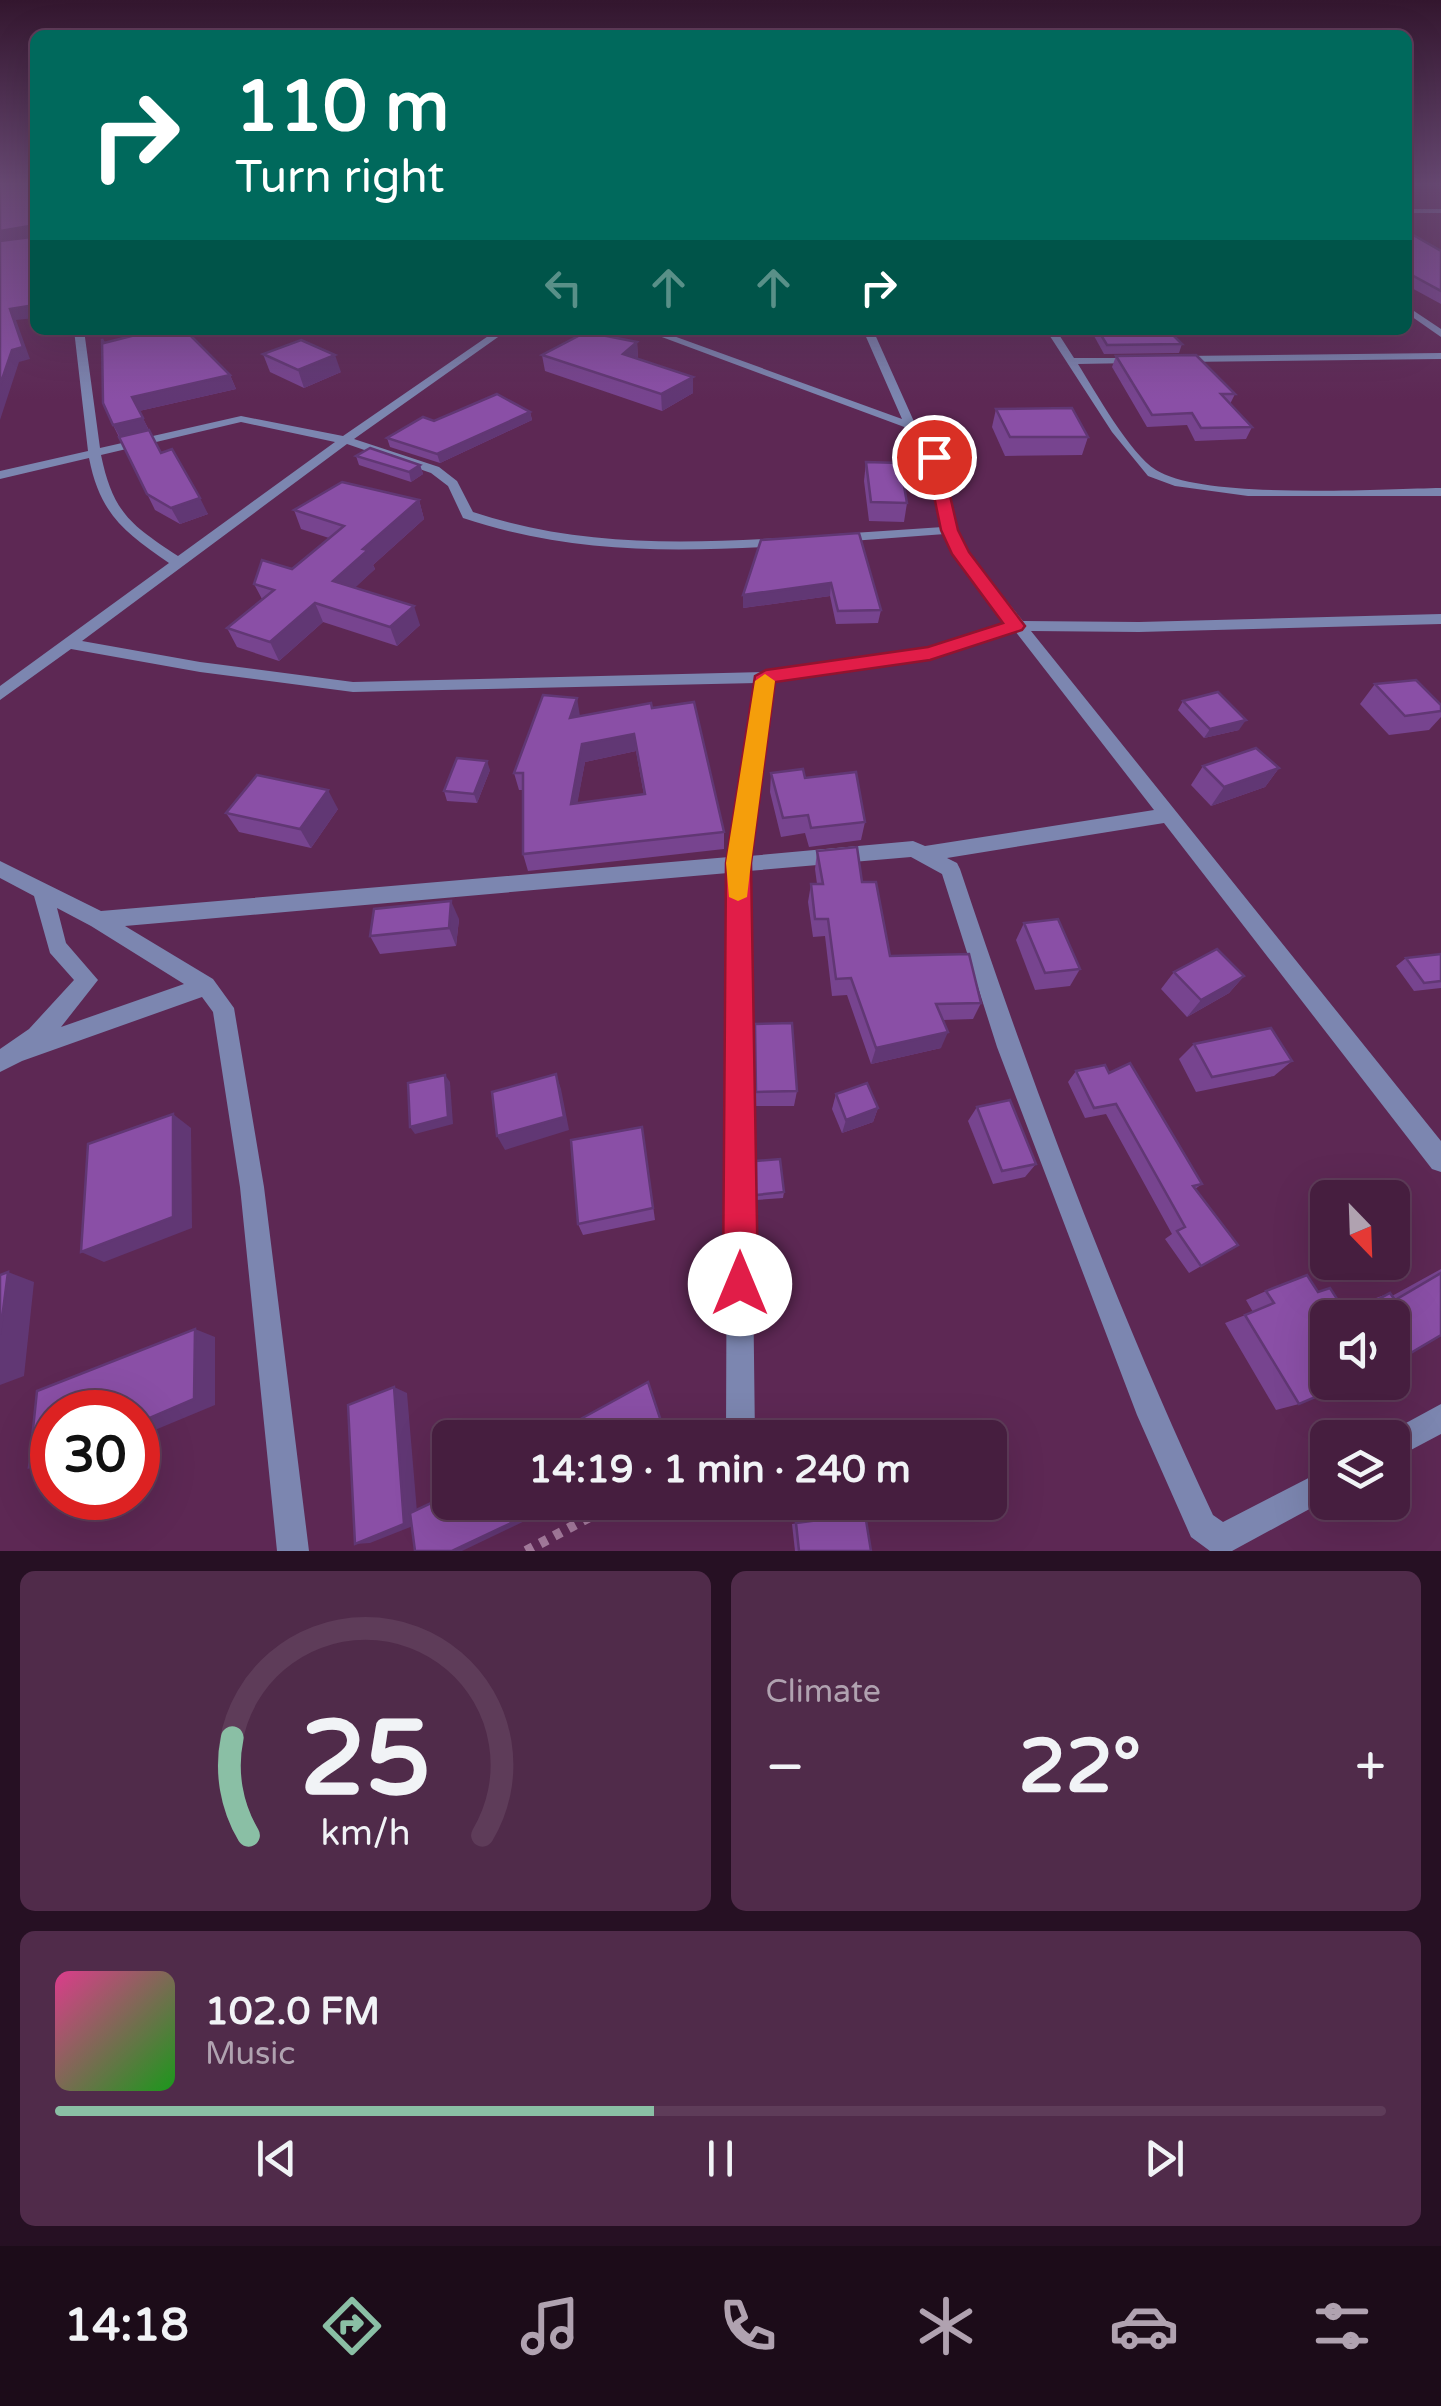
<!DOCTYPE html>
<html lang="en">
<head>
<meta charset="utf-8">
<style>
	:root { --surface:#461e3f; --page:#502b4a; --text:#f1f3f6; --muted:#b0a2b0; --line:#5e3c59; --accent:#8abfa5 }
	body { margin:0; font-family:"Varela Round",sans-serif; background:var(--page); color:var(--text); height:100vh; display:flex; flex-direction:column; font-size:38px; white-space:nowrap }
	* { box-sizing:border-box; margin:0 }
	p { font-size:32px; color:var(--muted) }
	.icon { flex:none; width:55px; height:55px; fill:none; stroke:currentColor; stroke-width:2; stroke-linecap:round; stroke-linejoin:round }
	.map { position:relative; height:1551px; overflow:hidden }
	.panel { display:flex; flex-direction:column; gap:20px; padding:20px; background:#261023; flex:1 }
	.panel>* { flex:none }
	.top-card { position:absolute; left:30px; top:30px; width:1382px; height:305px; border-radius:15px; box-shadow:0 10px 40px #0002,0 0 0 2px var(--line); background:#00695c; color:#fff; overflow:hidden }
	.needle { width:65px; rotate:157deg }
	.controls { position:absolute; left:1310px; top:1180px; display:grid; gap:20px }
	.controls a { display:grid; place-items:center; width:100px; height:100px; border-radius:15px; background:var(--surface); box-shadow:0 10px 40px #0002,0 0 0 2px var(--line); font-size:50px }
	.speed { position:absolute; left:30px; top:1390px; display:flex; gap:20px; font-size:50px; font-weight:700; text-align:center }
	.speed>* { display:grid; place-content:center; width:130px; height:130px; border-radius:50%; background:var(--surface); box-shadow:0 10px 40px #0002,0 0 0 2px var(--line); line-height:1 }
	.speed .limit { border:15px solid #d22; background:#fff; color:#111 }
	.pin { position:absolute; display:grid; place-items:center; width:85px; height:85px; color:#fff; margin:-42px; border:5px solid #fff; border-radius:50%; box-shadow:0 2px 10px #0007 }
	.me { position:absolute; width:110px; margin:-55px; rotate:0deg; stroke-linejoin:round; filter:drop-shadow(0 0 8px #0008) }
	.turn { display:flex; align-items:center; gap:35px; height:210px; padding:0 40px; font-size:45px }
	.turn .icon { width:130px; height:130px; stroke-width:2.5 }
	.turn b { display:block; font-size:70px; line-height:85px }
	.lanes { display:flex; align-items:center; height:95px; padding:0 40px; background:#0003; justify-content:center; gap:50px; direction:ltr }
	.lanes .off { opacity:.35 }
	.big { font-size:75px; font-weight:700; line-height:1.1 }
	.panel .card { flex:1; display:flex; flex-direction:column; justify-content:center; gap:15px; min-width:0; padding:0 35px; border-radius:15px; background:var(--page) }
	.panel .dial { align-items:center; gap:0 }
	.dial svg { height:260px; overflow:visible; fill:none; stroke:var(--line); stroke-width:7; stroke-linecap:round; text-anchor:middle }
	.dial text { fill:var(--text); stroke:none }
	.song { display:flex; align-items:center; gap:30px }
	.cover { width:120px; height:120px; border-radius:15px; background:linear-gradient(135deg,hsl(330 70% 55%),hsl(120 70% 35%)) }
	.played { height:10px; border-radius:5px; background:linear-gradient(90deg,var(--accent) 45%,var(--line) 45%) }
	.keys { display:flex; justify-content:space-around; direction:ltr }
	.heat { display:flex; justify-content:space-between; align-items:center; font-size:55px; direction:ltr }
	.panel .tiles { flex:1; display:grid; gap:20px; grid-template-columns:1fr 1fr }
	.card:last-child { grid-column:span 2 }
	.trip { position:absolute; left:432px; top:1420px; width:575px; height:100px; border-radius:15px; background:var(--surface); box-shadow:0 10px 40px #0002,0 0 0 2px var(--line); font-weight:700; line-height:100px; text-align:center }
	.tab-bar { display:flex; height:160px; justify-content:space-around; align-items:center; background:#1c0c19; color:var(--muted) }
	.tab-bar .icon { width:70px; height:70px }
	.tab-bar .active { color:var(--accent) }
	.tab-bar b { font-size:45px; color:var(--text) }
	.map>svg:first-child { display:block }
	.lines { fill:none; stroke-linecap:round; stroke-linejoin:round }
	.path { stroke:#a67c9e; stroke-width:10; stroke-dasharray:8 8; stroke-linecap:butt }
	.minor { fill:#7c86b0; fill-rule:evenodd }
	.wall { fill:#77448f; fill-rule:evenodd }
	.shaded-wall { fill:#613774 }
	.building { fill:#8a4fa6; stroke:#613774; stroke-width:2.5; fill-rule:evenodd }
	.route { fill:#e11d48; stroke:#92132f; stroke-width:2.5 }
	.slow { fill:#f59e0b }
</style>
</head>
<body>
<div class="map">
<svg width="1441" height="1551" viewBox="0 0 1441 1551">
	<rect width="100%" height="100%" fill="#5d2854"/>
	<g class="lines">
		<path class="path" d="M526,1551l92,-49"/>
		<g class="minor">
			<rect x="1408" y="209" width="33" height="4"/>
			<path d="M1408,307l33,22v8l-33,-23z"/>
			<path d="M74,330h10l16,118 141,-32 102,20 154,-106h11l-154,109 85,28 18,14 16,31c102,34 204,32 309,26l7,4 -7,4c-111,6 -211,8 -319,-28l-15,-32 -17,-13 -84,-29 -265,197 118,21 153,20 413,-10 163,-23 79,-26 -52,-67 -11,-22 -107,8 -7,-4 7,-4 105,-7 -15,-70 -21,-29 -264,-98h14l245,89 -39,-89h10l43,96 24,31 17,73 10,22 56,69 116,1 302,-8v10l-302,8 -108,-1 410,510v31l-9,-3 -268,-346 -217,35 10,5 3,6c73,219 155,437 253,646l10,7 105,-54v31l-96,52h-22l-19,-14 -54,-122 -140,-368 -55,-173 -31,-17 -163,14 7,567 -29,-1 2,-564 -603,53 88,53 21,29 30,179 45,364h-32l-37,-364 -27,-175 -11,-15 -180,64 -22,11v-23l29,-20 45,-49 -24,-27 -16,-57 -34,-18v-17l101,50 628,-54 28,-174 -404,9 -153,-20 -129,-23 -71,51v-14l169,-123c-45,-31 -69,-49 -80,-105l-89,21v-8l88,-20zM241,422l94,20 -157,114c-47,-31 -65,-43 -77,-101zM1015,631l139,179 -229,36 -12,-5 -164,15 24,-175 157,-22zM57,908l34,18 93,58 -123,43 37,-47 -32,-37z"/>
			<path d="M1046,330h10l18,28h65v4l-4,1 -57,1c17,27 52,90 78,106 47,30 224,19 285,18v8h-193l-73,-10 -27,-10 -36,-44z"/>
			<path d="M1441,353v6l-260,3 -5,-3 5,-3z"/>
			<path d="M1441,1404v30l-49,26v-22l-10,-2z"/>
		</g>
	</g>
	<g class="wall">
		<path d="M1408,232l33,19v53l-33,-18z"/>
		<path d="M1094,330h74l14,14 -3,9 -75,1 -11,-20z"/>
		<path d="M637,342l1,17 55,18v16l-31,18 -117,-40 -3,-16z"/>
		<path d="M104,343l126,32 6,14 -97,22 22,42 47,61 -28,10 -25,-14 -42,-85z"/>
		<path d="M263,354l78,18 -37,16 -34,-16z"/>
		<path d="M1116,356l119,38 -5,10 22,23 -6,12 -51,2 -8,-16 -40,2 -35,-60z"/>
		<path d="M996,409l92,28 -6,18 -77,1 -13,-29z"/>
		<path d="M530,412l2,8 -92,43 -50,-16 -3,-9 47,-17z"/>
		<path d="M356,456l64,9 3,9 -12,8 -52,-17z"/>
		<path d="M866,462l41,41 -3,19 -35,-1 -5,-40z"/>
		<path d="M419,500l5,19 -51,46 2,4 -21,19 66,37 -23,21 -74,-24 -44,39 -42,-14 -10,-19 35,-29 -8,-15 38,-15 37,-31 -28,-9 -7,-19z"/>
		<path d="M761,540l120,70 -3,13 -42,1 -6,-28 -87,12z"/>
		<path d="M1375,684l66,21v12l-12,13 -40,5 -29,-31z"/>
		<path d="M1183,701l56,29 -35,8 -26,-28z"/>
		<path d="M652,708l72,124v17l-196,22 -5,-17v-64h-4l-5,-17 66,-57zM636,751l8,44 -67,8 8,-41z"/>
		<path d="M1203,766l76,2 -14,19 -54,19 -20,-21z"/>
		<path d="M490,770l-13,33 -30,-2 -3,-10z"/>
		<path d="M771,773l34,5 60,44 -4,18 -52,7 -4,-14 -24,4 -11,-45z"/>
		<path d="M338,809l-27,39 -72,-16 -13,-19z"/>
		<path d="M817,851l45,31 28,74 91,47 -8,16 -30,1 -2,28 -70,16 -24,-69 -15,1 -7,-60 -12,1 -5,-35 3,-18h6l-2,-15z"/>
		<path d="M459,919l-3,27 -76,8 -10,-18z"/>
		<path d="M1024,923l56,46 -10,17 -35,4 -19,-50z"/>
		<path d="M1441,954v34l-27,3 -18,-25 10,-8z"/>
		<path d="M1174,972l70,4 -15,17 -42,24 -26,-28z"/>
		<path d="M755,1024l42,67 -3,15h-39z"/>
		<path d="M1194,1044l98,17 -18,15 -78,16 -17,-33z"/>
		<path d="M1076,1071l33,2 93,111 -7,5 43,56 -49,28 -24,-34 7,-5 -66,-120 -21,4 -17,-36z"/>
		<path d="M836,1094l42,14 -5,14 -31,11 -10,-24z"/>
		<path d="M977,1107l59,57 -11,13 -32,7 -25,-63z"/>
		<path d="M642,1127l13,93 -72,15 -5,-11z"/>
		<path d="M755,1168l29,24 -1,6 -27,2z"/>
		<path d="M1441,1269v66l-142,69 -23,6 -51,-87 28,-11 -7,-12 20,-9 52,1 28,20 19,-10 25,-9 2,3z"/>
		<path d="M865,1514l6,37h-76l-3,-27z"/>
	</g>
	<g class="shaded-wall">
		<path d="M29,226l5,10 -34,6v-11z"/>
		<path d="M35,305v13l-19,2 14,39 -11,3 -19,58v-35l10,-76z"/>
		<path d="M637,342l1,17 -14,12 -1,-17z"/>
		<path d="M335,355l6,17 -37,16 -6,-18z"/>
		<path d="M230,375l6,14 -97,22 -7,-14z"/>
		<path d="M693,377v16l-31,18 -1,-17z"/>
		<path d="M530,412l2,8 -92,43 -3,-9z"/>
		<path d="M143,418l7,15 -29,6 -8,-14z"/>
		<path d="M420,465l3,9 -12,8 -2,-10z"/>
		<path d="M200,498l8,16 -28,10 -9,-16z"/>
		<path d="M419,500l5,19 -51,46 2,4 -34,32 -8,-20 30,-32z"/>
		<path d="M831,583l-1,13 -87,12v-13z"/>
		<path d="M315,603l8,19 -44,39 -9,-19z"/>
		<path d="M414,606l6,19 -23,21 -7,-19z"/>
		<path d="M577,698l3,18 -10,2z"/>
		<path d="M1246,720l-7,10 -35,8 6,-9z"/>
		<path d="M634,734l2,17 -51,11 -11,60 -3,-18 11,-60z"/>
		<path d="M487,761l3,9 -13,33 -3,-9z"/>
		<path d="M1279,768l-14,19 -54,19 13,-19z"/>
		<path d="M328,790l10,19 -27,39 -11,-19z"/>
		<path d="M451,901l8,18 -3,27 -7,-18z"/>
		<path d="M1244,976l-15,17 -42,24 14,-17z"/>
		<path d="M948,1032l-7,16 -70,16 5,-16z"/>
		<path d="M556,1074l5,15 8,41 -64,20 -8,-14z"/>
		<path d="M445,1075l5,7 3,42 -38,10 -5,-7z"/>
		<path d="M878,1108l-5,14 -31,11 4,-13z"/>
		<path d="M173,1114l18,14 1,100 -88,34 -23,-10z"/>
		<path d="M8,1272l26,10 -10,94 -24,9v-51z"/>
		<path d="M195,1329l20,8v68l-77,32v-14z"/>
		<path d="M648,1382l18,52 -6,4h-10z"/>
		<path d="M394,1387l13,6 11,131 -48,19 -15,1z"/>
		<path d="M52,1458v12l-23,-3z"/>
		<path d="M546,1502h7l1,5 -92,44h-10z"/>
	</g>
	<g class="building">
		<path d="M0,183h35v122l-25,4 13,38 -11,3 -12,35v-144l30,-4 3,-7 -4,-4 -29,5z"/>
		<path d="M1408,232l33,19v40l-33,-18z"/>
		<path d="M155,330h30l45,45 -98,22 11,21 -30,7 -10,-22 -1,-64 2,4z"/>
		<path d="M1098,330h70l14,14 -75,1z"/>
		<path d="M586,332l51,10 -14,12 70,23 -32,17 -119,-39z"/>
		<path d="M301,340l34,15 -37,15 -35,-16z"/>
		<path d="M1196,355l39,39h-14l31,33 -51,1 -9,-15 -40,2 -36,-59z"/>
		<path d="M497,394l33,18 -93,42 -50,-16 36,-21 11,4z"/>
		<path d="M1072,408l16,29h-78l-14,-28z"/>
		<path d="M149,430l12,23 11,-4 28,49 -29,10 -24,-14 -28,-57z"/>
		<path d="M370,448l50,17 -11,7 -53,-16z"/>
		<path d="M866,462l34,1 7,40 -36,-1z"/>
		<path d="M342,482l77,18 -56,49 5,1 -35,31 81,25 -24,21 -75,-24 -45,39 -43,-14 47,-38 -20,-6 8,-24 30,9 52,-43 -50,-16z"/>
		<path d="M859,533l22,77 -43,1 -7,-28 -88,12 18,-55z"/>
		<path d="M1416,680l25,25v6l-36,5 -30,-32z"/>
		<path d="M1218,692l28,28 -36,9 -27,-28z"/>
		<path d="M543,695l34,3 -7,20 81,-15 1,5 42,-6 30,130 -201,22v-81h-9zM634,734l11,60 -74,10 11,-60z"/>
		<path d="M1256,748l23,20 -55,19 -21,-21z"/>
		<path d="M457,758l30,3 -13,33 -30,-3z"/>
		<path d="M803,769l2,9 51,-6 9,50 -54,6 -3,-13 -25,3 -12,-45z"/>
		<path d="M257,775l71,15 -28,39 -74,-16z"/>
		<path d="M857,847l5,35h14l14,74 79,-2 12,49 -45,1 12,28 -72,16 -25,-70 -15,1 -8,-60h-13l-4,-35h12l-6,-33z"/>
		<path d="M451,901l-2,27 -79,8 4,-27z"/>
		<path d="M1058,919l22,50 -35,4 -21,-50z"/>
		<path d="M1217,949l27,27 -43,24 -27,-28z"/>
		<path d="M1441,954v27l-17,2 -18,-25z"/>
		<path d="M792,1023l5,68 -41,1 -1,-68z"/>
		<path d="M1271,1028l21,33 -80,16 -18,-33z"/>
		<path d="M1130,1063l72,121 -9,2 45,59 -37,21 -24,-35 8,-4 -69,-123 -22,4 -18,-37 29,-6 4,8z"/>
		<path d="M556,1074l8,43 -67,19 -5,-44z"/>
		<path d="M445,1075l3,42 -38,10 -2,-44z"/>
		<path d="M867,1083l11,25 -32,12 -10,-26z"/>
		<path d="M1010,1100l26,64 -34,7 -25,-64z"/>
		<path d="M173,1114v103l-92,35 7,-108z"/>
		<path d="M642,1127l11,81 -75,16 -7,-84z"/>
		<path d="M780,1159l4,33 -28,3v-34z"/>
		<path d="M8,1272l-8,62v-59z"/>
		<path d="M1441,1273v62l-49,29v-46h-64v64h23l-52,22 -54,-89 29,-12 -8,-12 41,-16 11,17 12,-4 18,28 42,-23 5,7z"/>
		<path d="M195,1329l-1,70 -56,24v-11h-86v46l-23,9 8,-76z"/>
		<path d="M648,1382l16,48 -14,8h-104z"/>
		<path d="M394,1387l10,137 -49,20 -7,-139z"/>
		<path d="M450,1494v8h96l1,4 -95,45h-37l-5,-38z"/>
		<path d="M865,1514l6,37h-72l-3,-28z"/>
	</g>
	<linearGradient id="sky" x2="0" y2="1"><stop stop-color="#33162e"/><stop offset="0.46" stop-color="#674872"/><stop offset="1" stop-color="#674872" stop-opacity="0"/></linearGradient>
	<rect width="1441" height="400" fill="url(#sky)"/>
	<path class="route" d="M934,453l7,4 17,73 11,22 56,74 -3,4 -92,30 -155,22 -24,181 7,421 -5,12 -13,5 -12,-5 -5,-12 3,-421 29,-187 11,-6 162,-23 75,-24 -51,-69 -11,-24 -15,-73z"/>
	<path class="slow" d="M765,674l10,7 -24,182 -4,34 -9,4 -9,-4 -3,-34 29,-182z"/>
</svg>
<div class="controls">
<a><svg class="needle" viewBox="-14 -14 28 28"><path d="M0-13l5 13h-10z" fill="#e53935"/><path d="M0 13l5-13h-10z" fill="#b0a2b0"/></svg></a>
<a><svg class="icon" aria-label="sound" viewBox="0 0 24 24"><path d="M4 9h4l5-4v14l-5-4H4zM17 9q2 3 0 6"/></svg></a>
<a><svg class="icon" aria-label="layers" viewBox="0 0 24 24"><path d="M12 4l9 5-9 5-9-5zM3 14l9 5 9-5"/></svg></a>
</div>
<div class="speed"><div class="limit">30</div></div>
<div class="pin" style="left:934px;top:457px;background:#d93025"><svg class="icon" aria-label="arrive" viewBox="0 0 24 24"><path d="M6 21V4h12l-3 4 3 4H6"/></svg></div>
<svg class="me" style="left:740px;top:1284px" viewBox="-20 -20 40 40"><circle r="19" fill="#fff"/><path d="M0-13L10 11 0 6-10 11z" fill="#e11d48"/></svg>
<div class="trip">14:19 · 1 min · 240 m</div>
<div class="top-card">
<div class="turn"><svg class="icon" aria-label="right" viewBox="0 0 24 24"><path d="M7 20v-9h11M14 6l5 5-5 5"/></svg><div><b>110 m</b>Turn right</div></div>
<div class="lanes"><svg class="icon off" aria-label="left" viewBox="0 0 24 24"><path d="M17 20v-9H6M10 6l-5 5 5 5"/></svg><svg class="icon off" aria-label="ahead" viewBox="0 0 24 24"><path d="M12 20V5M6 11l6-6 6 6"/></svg><svg class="icon off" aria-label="ahead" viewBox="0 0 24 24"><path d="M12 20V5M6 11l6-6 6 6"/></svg><svg class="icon" aria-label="right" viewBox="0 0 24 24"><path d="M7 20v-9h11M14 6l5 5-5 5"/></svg></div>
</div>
</div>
<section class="panel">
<div class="tiles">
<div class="card dial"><svg viewBox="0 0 100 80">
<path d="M14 69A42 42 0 1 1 86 69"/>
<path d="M14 69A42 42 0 0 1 9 39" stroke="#8abfa5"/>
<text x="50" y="56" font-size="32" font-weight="700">25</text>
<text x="50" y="72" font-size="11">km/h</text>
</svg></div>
<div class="card"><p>Climate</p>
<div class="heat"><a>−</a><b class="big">22°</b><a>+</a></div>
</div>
<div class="card">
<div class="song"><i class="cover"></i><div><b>102.0 FM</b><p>Music</p></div></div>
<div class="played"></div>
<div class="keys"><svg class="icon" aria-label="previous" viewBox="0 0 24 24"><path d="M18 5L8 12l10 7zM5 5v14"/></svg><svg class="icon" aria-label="pause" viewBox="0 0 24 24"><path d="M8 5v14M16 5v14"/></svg><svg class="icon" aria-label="next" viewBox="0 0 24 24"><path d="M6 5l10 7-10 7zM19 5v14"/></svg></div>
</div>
</div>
</section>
<nav class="tab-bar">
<b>14:18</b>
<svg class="icon active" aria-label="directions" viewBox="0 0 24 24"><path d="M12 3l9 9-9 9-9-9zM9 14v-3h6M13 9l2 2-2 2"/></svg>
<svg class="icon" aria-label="music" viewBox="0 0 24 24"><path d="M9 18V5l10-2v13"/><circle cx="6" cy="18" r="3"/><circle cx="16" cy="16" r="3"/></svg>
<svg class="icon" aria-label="phone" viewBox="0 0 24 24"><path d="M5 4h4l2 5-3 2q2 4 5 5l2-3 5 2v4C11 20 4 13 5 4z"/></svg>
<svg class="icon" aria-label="climate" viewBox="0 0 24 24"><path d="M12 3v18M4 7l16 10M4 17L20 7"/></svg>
<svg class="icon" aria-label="car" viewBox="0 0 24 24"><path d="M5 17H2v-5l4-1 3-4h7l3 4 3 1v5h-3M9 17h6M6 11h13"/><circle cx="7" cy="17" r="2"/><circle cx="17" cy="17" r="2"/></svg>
<svg class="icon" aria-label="filters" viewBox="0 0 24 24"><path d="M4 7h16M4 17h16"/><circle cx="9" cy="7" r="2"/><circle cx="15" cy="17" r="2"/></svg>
</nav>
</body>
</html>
